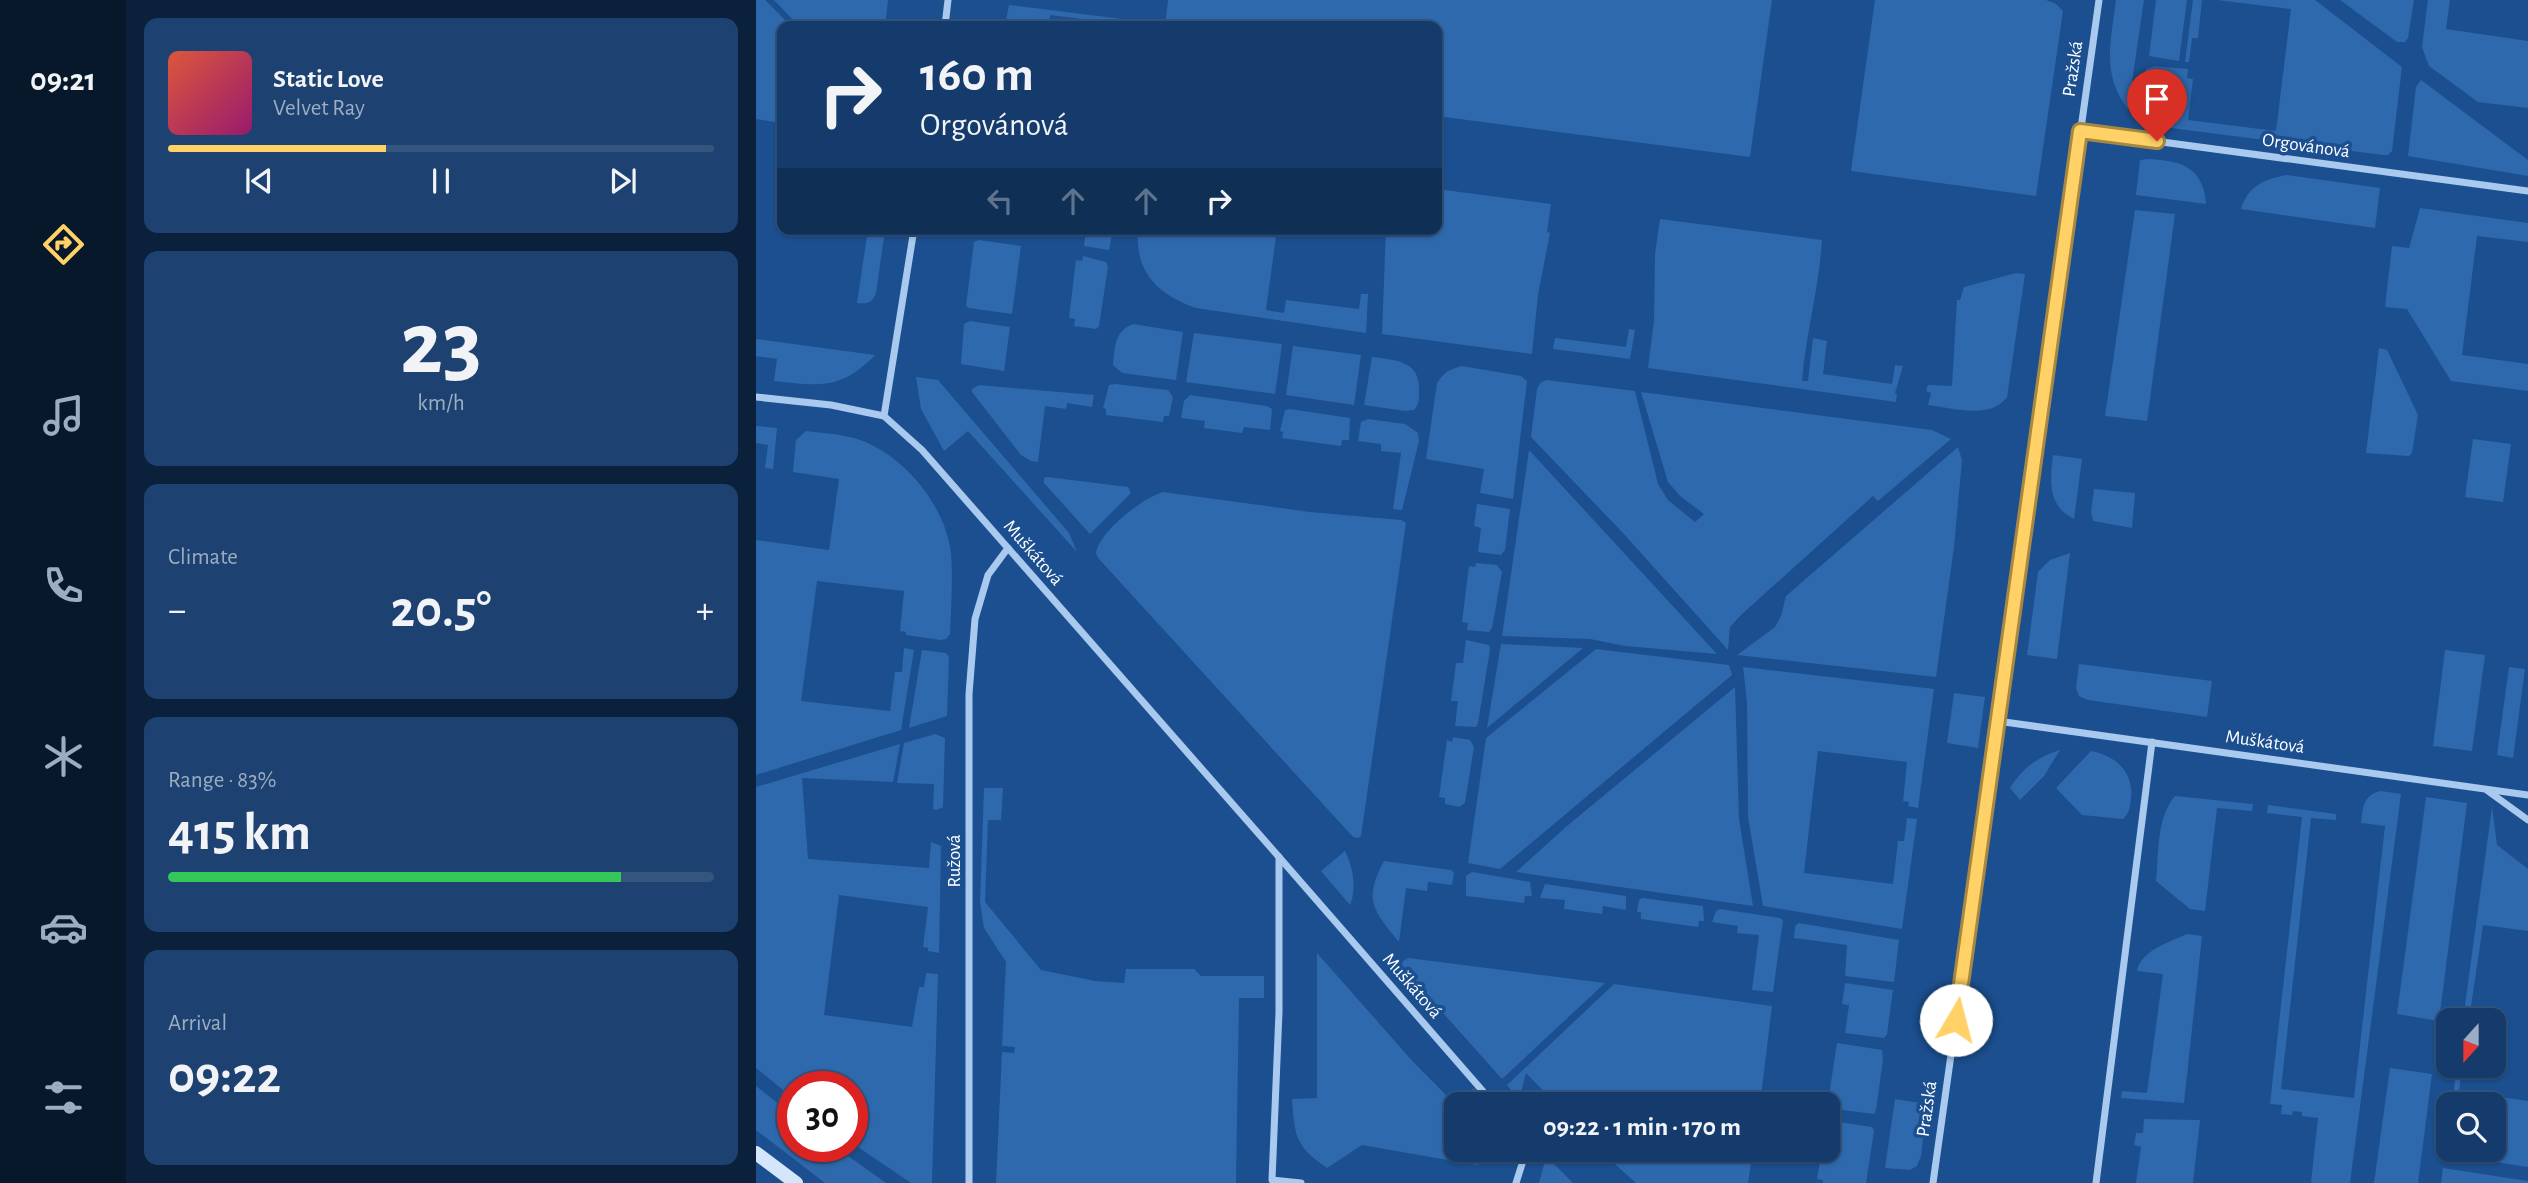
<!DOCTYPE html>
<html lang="en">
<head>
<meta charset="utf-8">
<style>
	:root { --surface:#143b6b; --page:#1d4271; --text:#f1f3f6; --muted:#9dadc1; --line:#33557e; --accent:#ffd166 }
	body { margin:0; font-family:"Alegreya Sans",sans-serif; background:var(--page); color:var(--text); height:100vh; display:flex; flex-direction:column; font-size:26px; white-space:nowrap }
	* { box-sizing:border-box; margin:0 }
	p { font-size:23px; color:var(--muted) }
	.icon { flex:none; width:38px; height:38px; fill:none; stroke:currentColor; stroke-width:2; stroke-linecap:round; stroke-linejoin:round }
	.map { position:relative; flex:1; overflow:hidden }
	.details { display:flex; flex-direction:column; gap:18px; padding:18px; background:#0b203b; width:630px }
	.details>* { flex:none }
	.hud { position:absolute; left:21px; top:21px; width:665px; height:214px; border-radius:14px; box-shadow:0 2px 5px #0004,0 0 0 2px var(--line); background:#143b6b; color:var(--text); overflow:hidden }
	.needle { width:46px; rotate:201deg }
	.fabs { position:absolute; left:1680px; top:1008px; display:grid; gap:14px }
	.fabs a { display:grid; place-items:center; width:70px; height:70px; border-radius:14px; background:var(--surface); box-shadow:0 2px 5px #0004,0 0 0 2px var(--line); font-size:35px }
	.speed { position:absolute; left:21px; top:1071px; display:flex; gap:14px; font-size:35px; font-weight:700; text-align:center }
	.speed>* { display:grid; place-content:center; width:91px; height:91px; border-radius:50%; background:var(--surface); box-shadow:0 2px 5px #0004,0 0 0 2px var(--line); line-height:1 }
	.speed .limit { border:10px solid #d22; background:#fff; color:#111 }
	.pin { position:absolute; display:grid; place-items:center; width:60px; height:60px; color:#fff; margin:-72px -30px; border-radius:50% 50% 50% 0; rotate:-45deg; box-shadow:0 0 7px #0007 }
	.pin .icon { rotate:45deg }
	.me { position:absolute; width:77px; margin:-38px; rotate:8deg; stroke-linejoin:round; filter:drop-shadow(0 0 5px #0008) }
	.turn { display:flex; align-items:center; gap:24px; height:147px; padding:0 28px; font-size:32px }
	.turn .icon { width:91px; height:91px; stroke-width:2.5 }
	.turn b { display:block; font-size:49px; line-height:60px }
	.lanes { display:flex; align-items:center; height:66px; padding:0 28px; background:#0003; justify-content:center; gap:35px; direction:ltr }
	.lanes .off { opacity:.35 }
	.big { font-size:52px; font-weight:600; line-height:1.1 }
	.details .widget { flex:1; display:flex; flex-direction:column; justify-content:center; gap:10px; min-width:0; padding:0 24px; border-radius:14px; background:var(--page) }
	.details .dial { align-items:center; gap:0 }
	.dial b { font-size:91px; line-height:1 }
	.song { display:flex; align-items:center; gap:21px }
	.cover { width:84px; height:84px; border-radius:10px; background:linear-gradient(135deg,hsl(10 70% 55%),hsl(320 70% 35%)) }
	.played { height:7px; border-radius:4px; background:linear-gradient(90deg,var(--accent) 40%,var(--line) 40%) }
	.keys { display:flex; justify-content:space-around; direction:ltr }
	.heat { display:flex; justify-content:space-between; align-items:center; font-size:38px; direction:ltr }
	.charge { height:10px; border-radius:5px; background:linear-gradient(90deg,#34c759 83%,var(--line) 0) }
	.trip { position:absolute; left:688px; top:1092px; width:396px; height:70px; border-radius:14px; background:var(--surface); box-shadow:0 2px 5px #0004,0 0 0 2px var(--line); font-weight:600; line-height:70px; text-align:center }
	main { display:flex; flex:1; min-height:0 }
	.menu { display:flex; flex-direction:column; width:126px; justify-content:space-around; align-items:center; background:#08182b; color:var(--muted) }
	.menu .icon { width:49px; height:49px }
	.menu .active { color:var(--accent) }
	.menu b { font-size:32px; color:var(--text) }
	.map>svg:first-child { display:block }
	.green { fill:#2e69ad }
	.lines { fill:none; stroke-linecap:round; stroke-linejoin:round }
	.street { stroke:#a9c9ee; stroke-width:7 }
	.secondary { stroke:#d6e6fa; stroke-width:14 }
	.route-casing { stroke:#a68842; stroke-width:18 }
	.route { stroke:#ffd166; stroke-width:12 }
	.labels { text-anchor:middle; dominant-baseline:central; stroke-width:7; stroke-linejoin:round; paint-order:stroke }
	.street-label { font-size:19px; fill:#fff; stroke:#1b4f8f }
</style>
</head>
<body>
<main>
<nav class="menu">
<b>09:21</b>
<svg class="icon active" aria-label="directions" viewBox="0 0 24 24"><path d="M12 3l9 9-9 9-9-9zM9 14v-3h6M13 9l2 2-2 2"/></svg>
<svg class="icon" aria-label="music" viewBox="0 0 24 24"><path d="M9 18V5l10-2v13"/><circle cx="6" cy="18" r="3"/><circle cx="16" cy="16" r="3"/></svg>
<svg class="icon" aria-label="phone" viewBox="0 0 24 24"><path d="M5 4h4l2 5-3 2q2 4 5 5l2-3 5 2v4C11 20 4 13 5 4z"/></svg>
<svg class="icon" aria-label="climate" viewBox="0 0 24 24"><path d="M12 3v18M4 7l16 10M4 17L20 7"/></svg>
<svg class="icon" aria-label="car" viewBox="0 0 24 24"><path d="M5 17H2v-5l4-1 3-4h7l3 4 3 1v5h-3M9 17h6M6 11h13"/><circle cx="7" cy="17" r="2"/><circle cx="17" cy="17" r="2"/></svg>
<svg class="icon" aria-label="filters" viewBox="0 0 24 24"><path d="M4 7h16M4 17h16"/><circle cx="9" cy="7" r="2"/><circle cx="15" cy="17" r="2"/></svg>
</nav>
<section class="details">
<div class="widget">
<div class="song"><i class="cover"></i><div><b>Static Love</b><p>Velvet Ray</p></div></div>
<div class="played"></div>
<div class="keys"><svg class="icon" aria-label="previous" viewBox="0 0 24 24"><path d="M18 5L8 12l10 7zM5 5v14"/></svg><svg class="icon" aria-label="pause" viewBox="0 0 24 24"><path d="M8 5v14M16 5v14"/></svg><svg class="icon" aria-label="next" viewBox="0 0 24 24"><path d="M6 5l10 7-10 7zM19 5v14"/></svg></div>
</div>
<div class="widget dial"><b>23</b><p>km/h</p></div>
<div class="widget"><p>Climate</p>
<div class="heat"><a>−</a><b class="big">20.5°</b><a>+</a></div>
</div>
<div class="widget"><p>Range · 83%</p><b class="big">415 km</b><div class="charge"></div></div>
<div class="widget"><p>Arrival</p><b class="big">09:22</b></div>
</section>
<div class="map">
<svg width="1772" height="1183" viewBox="0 0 1772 1183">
	<rect width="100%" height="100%" fill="#1b4f8f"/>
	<g class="green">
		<path d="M0,0h9l26,26h-9v97l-26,-4z"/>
		<path d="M18,0h114l-3,26h-86z"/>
		<path d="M412,0h604l-22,157 -313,-41v-90h-272z"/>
		<path d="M1119,0h171l10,4 7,7 -27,185 -185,-25z"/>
		<path d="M1360,0h28l-16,109c-27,-35 -17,-68 -12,-109z"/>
		<path d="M1400,0h31l-8,61 -30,-5z"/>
		<path d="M1437,0h9l-4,38h-6l-3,24h-4z"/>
		<path d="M1461,0h98l87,67 -10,84 -4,4h-5l-220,-28 -23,-10 6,-48 8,-3 34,3 -1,9 6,1 -5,41 88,11 15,-122z"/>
		<path d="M1584,0h74l-6,38 -3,4h-8z"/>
		<path d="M1672,0h22l-4,29 82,12v67l-50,-6 -49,-36 -7,-19z"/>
		<path d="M253,5l129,16v5h-32v-4l-56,-7 -1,11h-44z"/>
		<path d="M1665,80l107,80v16l-120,-20 8,-69z"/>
		<path d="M1393,159c33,2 54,8 57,45l-70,-9 4,-35z"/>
		<path d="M1531,175l93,13 -5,40 -134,-19c7,-23 23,-30 46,-34z"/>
		<path d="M681,189l114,15 -4,28 3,1 -12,62 -6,59 -150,-20 4,-105h51z"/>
		<path d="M1664,208l108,15v19l-51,-6 -15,119 66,9v27l-77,-10 -44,-72 -22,-2 7,-61 17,2z"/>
		<path d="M1379,210l40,4 -28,207 -42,-5z"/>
		<path d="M904,219l162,21c-3,48 -16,93 -20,141h6l5,-43 14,3 -4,33 69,10 3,-19 8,1 -8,27 2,1 -1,8 -248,-34 6,-48 1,-66z"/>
		<path d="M112,229l17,1 -9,63c-4,10 -8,11 -19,10z"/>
		<path d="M330,229h27l-4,21 -25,-4z"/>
		<path d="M382,229h139l-11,81 18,3 2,-13 73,9 2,-15h7l-2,39 -170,-25c-39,-14 -61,-35 -58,-79z"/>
		<path d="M223,240l42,6 -9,68 -43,-6 -3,-2 8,-64z"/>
		<path d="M327,256l23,6 2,5 -9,59 -3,3 -22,-3 1,-7 -6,-1 7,-58 6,1z"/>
		<path d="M1260,273l9,1 -18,123c-17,23 -54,11 -79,8l3,-12 -5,-2 2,-6 24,1 5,-86h3l4,-13z"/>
		<path d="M214,321l40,6 -6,44 -43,-7 3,-40z"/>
		<path d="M377,324l50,8 -7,48 -54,-7 -9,-8c2,-17 1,-34 20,-41z"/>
		<path d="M873,329l6,1 -5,29 -77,-10 2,-11 71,9z"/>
		<path d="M438,333l88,11 -7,50 -89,-12z"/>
		<path d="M0,339l119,16c-34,35 -55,31 -101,26l3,-22 -21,-3z"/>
		<path d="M537,346l68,9 -7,50 -68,-10z"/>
		<path d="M1623,348l8,2 31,65 -6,38 -3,3 -43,-3z"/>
		<path d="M616,357c22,3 47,3 47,31 0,9 1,15 -5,22l-9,1 -41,-6z"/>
		<path d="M706,366l59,10 6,5 -14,118 -33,-6 4,-24 -58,-10 11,-76c7,-11 13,-14 25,-17z"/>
		<path d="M160,377l22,3 131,153 8,19 -109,-121 -24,20 -23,-42z"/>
		<path d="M790,380l89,11 23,93 10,16 27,22 9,-8 -24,-18 -12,-14 -27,-90 291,38 19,9 -73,62 -5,-5 -132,119 -11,12 -2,23 -105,-117 -92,-96 6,-48 3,-6z"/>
		<path d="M359,384l53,6 5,7 -4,19h-5l-1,6 -57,-7v-6l-3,-1 6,-23z"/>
		<path d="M223,385l115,10 -2,12 -25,-4 -1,6 -21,-3 -7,56 -7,-1 -10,-6 -49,-63v-3z"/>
		<path d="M434,395l77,11 5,3 -2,21 -26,-3 -2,6 -38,-5 1,-7 -24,-3 3,-17z"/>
		<path d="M534,409l60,9 -1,22h-7l-1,6 -59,-8 1,-6 -3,-1 5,-21z"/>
		<path d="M612,419l37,5 13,9 1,8 -17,69 -9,-1 8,-56 -20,-2v-7l-23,-3 3,-19z"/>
		<path d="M0,426l21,2 -4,41 -8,-1 3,-23 -12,-2z"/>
		<path d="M50,431c16,2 33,3 48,7 48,14 91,66 97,115 2,27 0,54 -1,81l-4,5 -5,1 -35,-5v-3l-6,-1 4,-40 -87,-10 -16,120 89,10 5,-39h7l2,-24 10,2 -13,80 -145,45v-235l73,10 10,-71 -46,-7 3,-32z"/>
		<path d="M1717,439l38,5 -8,58 -38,-5z"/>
		<path d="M1202,447l4,13 -8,87 -18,130 -199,-22 38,-28 6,-11 5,-20z"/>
		<path d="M773,450l188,204 -92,-8 -35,-7 -88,-3z"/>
		<path d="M1297,455l29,4 -8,60c-27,-13 -24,-39 -21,-64z"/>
		<path d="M291,477l81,10 3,6 -41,41 -46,-51v-5z"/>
		<path d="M1338,489l41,4 -3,35 -39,-7 -2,-9z"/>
		<path d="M407,492l147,20 91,8 5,3 -45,313 -3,2 -5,-1 -254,-278 -3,-5c1,-21 48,-57 67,-62z"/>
		<path d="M721,504l33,5 -5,41 -4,5 -23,-3 3,-24 -7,-2z"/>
		<path d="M1314,553l-13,106 -30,-4 11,-83 12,-12z"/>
		<path d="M720,563l21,2 5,7 -10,56 -3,4 -22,-2 1,-7 -6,-1 7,-56 6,1z"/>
		<path d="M710,640l23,5 1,5 -12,73 -2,4 -21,-1 3,-25h-7l5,-38h7z"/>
		<path d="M745,644l82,4 -96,80z"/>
		<path d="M840,649l133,16 3,10 -232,194 -32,-6 18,-125z"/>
		<path d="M166,650l24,3 3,4 -2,59 -38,12z"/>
		<path d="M1689,650l40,5 -13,96 -39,-5z"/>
		<path d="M1323,664l133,17 -5,36 -119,-17 -9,-4 -3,-8z"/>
		<path d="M987,667l191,22 -16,119 -10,-2 1,-4 -6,-1 4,-39 -89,-11 -14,122 89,11 5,-43h6l3,-23 10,1 -15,110 -139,-23 -15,-89 -1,-115z"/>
		<path d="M1753,667l16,2 -12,89 -16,-3z"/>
		<path d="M979,687l4,132 14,87 -237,-34 51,-46z"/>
		<path d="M1198,693l31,4 -7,51 -31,-5z"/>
		<path d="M179,734l10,4 -2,69 -6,3 -4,-1 1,-25 -37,-1 7,-40z"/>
		<path d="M697,737l17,3 4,7 -9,56 -6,4 -14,-3v-6l-6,-1 8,-57 5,2z"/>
		<path d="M144,744l-7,38 -91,-4 6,81 121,9 2,-26 10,4 -2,107 -11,-2v-3l-5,-1 5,-40 -89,-12 -15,120 88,12 7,-40h5l2,-14 12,1 -6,209h-21l-59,-40v-56h-59v11l-37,-30v-281z"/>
		<path d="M1304,750l-16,26 -24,24 -10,-12c13,-20 27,-31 50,-38z"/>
		<path d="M1335,751c24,4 43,21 40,47 -1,9 -1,14 -8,21l-41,-4 -26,-27z"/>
		<path d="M228,788h19l-2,32h-13l-3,82 56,68 54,11 29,2 2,-14h68l7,7h63v22h-25l-3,185h-240l6,-131 12,1 1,-6 -13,-1 4,-84 -22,-34 -4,-26z"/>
		<path d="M1625,791l20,3 -51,389h-39l7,-65 -16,-2v-4l-9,-1 -1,4 -11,-1 1,-9 -12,-1 32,-287 -35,-4 1,-8 68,9v6l-25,-2 -30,271 73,9 31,-272 -24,-3c2,-16 2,-28 20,-32z"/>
		<path d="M1419,796l78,8 -1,7 -35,-3 -12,103 -15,-2 -34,-28c3,-28 0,-63 19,-85z"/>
		<path d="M1670,797l41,6 -28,218 -42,-7z"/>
		<path d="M1736,807l5,38 31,24v62l-45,-6 -14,95h-6z"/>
		<path d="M589,851c8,16 12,37 5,54l-29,-34z"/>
		<path d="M628,861l67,9 3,3 -2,12 -24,-3 -1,9 -21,-3 -7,54c-26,-32 -36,-42 -15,-81z"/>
		<path d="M716,872l58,10 2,14h-7l-1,7 -58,-7v-20z"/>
		<path d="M789,884l81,12v14l-23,-4 -1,8 -38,-5 1,-9 -25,-2z"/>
		<path d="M886,898l61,8 1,15h-5l-1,6 -57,-8v-7h-4l2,-12z"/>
		<path d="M964,909l60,9 3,2 -10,72 -21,-2 7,-55 -22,-2 1,-7 -26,-4 4,-11z"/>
		<path d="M1043,923l100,17 -5,42 -49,-6 2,-31 -53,-7 1,-12z"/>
		<path d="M1431,934l15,2 -18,167 -63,-5 1,-7 25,2 16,-119 -26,-3c4,-21 33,-29 50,-37z"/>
		<path d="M561,953l98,111 40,40 19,-16 13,16h-31v46h40l-6,11 -14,4 -114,-20 -35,23c-33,-23 -32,-32 -35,-69l25,-1z"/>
		<path d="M652,958l197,25 -103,96 -101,-113 1,-4z"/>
		<path d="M1089,983l48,7 -6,44 -3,4 -39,-5 4,-28 -7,-1z"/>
		<path d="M858,984l158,22 -12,98h-204l-30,-31 -7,27 -12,-15z"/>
		<path d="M1081,1043l45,7 1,9 -7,51 -2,4 -40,-5v-6l-6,-1z"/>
		<path d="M1701,1066h5l-3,25 69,10v66l-83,-13 3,-24v20h46v-46h-42z"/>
		<path d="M1634,1068l42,6 -14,109h-44z"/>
		<path d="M0,1086l37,29v31h41l52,37h-61l-69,-53z"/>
		<path d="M1139,1099l32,5 -6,52 -4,10 -7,4 -25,-2z"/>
		<path d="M1388,1119l56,1 -7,63h-57l5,-36 -7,-2 2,-12h7z"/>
		<path d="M1076,1121l40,6 2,4 -8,52h-43v-3l-6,-1 5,-29h5z"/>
		<path d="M843,1150h154l-5,33h-112z"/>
		<path d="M789,1161l7,1 21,21h-34z"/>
		<path d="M1687,1168l85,13v2h-87z"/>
	</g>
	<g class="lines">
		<g class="street">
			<path d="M189,26l3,-26"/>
			<path d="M1324,131l448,60"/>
			<path d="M158,229l-30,187 38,34 357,407v155l-7,168 29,3"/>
			<path d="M0,397l75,8 53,11"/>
			<path d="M1241,721l531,74"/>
			<path d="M1732,791l40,29"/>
			<path d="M523,857l215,247"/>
			<path d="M213,1183v-489l6,-75 13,-44 20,-27"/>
			<path d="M760,1183l6,-19v-14"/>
			<path d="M1177,1183l166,-1183"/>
			<path d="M1340,1183l56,-441"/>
		</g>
		<path class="secondary" d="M0,1153l40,30"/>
	</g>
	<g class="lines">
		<g class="route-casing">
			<path id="route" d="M1200,1020l124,-889 77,10"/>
		</g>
		<use href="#route" class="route"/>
	</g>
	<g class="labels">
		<g class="street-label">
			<text transform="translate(1317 69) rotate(-82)">Pražská</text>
			<text transform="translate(1550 146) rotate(8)">Orgovánová</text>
			<text transform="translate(277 553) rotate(49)">Muškátová</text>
			<text transform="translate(1509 742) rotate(8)">Muškátová</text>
			<text transform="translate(198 861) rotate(-90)">Ružová</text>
			<text transform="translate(656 986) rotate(49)">Muškátová</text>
			<text transform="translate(1171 1109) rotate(-82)">Pražská</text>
		</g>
	</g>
</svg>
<div class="fabs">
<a><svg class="needle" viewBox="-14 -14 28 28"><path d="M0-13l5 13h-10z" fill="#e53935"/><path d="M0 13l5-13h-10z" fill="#9dadc1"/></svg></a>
<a><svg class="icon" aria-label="search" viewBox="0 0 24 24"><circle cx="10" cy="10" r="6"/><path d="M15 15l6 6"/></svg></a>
</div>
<div class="speed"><div class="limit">30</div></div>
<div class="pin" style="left:1401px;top:141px;background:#d93025"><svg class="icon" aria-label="arrive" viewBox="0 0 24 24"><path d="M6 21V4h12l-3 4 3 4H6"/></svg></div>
<svg class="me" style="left:1200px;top:1020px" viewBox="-20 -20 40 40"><circle r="19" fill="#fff"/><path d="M0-13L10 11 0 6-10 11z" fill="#ffd166"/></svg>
<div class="trip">09:22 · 1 min · 170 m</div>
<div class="hud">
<div class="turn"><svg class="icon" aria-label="right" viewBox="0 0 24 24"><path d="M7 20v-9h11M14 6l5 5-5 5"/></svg><div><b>160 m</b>Orgovánová</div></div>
<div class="lanes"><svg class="icon off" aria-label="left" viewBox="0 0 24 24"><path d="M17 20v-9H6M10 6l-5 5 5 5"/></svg><svg class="icon off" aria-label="ahead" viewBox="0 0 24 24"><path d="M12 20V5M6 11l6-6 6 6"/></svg><svg class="icon off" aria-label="ahead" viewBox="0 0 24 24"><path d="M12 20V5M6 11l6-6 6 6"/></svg><svg class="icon" aria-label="right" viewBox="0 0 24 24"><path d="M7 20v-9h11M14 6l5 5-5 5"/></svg></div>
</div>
</div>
</main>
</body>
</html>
